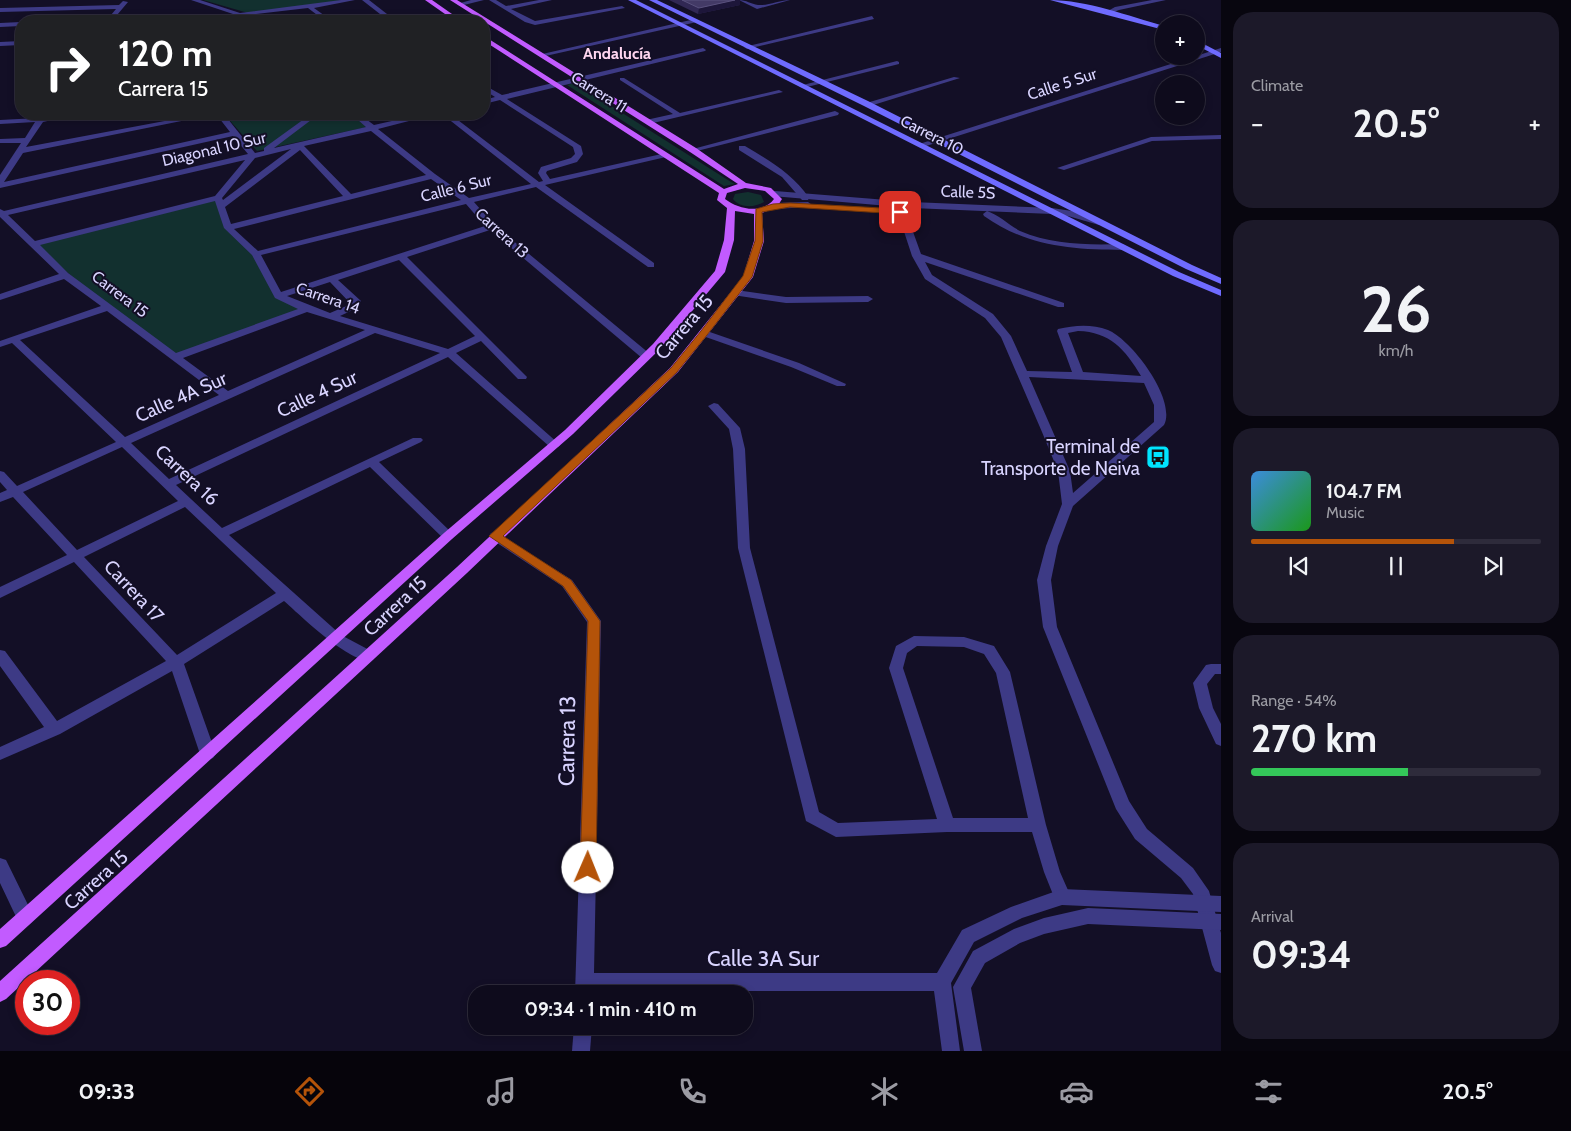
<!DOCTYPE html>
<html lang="en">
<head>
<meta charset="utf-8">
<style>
	:root { --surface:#0e0b1c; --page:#1c1929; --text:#f1f3f6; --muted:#9b9ba3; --line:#2e2b3b; --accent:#b45309 }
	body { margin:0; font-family:Cabin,sans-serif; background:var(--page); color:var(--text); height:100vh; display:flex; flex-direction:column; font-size:19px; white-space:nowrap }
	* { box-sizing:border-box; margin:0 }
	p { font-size:16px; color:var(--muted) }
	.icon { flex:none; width:28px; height:28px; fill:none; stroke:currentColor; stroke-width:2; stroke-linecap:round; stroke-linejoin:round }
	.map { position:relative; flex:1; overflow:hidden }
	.sheet { display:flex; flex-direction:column; gap:12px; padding:12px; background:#08060f; width:350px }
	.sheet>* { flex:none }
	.guide { position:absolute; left:15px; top:15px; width:475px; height:105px; border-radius:20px; box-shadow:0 2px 8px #0003,0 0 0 1px var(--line); background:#202124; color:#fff; overflow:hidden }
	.fabs { position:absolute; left:1155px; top:15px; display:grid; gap:10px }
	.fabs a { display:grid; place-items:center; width:50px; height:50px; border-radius:50%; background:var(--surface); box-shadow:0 2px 8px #0003,0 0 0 1px var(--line); font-size:25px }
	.speed { position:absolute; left:15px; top:970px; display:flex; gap:10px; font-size:25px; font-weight:700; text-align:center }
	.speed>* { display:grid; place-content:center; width:65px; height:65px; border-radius:50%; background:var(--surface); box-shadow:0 2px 8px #0003,0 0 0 1px var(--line); line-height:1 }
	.speed .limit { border:8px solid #d22; background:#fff; color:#111 }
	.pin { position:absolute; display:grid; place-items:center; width:42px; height:42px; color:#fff; margin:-21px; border-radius:10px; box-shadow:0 2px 8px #0006 }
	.me { position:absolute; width:55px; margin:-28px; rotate:1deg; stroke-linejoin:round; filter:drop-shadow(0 0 4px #0008) }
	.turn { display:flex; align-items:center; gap:18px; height:105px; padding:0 20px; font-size:22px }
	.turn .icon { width:65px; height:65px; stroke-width:2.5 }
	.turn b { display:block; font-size:35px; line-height:42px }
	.big { font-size:38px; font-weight:700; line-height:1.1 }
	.sheet .tile { flex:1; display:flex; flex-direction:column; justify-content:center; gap:8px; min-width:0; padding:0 18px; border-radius:20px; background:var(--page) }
	.sheet .dial { align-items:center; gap:0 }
	.dial b { font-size:65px; line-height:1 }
	.song { display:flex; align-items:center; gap:15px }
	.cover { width:60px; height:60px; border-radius:8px; background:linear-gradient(135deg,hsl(210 70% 55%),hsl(120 70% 35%)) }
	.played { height:5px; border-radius:2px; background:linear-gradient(90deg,var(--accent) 70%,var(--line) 70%) }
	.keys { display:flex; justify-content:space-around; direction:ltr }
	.heat { display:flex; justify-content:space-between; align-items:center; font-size:28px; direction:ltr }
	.charge { height:8px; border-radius:4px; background:linear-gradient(90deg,#34c759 54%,var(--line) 0) }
	.trip { position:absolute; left:468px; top:985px; width:285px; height:50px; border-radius:20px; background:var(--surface); box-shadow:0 2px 8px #0003,0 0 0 1px var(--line); font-weight:700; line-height:50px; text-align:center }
	.tab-bar { display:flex; height:80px; justify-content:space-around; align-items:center; background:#06040b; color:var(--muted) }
	.tab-bar .icon { width:35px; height:35px }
	.tab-bar .active { color:var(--accent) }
	.tab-bar b { font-size:22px; color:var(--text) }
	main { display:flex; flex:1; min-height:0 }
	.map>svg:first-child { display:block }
	.green { fill:#12302f }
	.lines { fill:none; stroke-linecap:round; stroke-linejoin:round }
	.service { fill:#3d3a85; fill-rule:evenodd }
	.minor { fill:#3d3a85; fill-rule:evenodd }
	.tertiary { fill:#3d3a85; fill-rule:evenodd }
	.secondary { fill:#6f6bff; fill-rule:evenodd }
	.primary { fill:#c25bff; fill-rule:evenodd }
	.wall { fill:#312854 }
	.shaded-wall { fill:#1d163a }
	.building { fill:#433a66; stroke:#5a527e }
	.route { fill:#b45309; stroke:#753606 }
	.labels { text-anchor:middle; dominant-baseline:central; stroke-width:4; stroke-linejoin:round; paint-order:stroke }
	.far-neighbourhood-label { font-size:16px; font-weight:bold; fill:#ffd6f0; stroke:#130f26 }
	.far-street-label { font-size:16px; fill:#d9d4ff; stroke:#130f26 }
	.street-label { font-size:19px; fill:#d9d4ff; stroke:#130f26 }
	.poi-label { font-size:19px; fill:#d9d4ff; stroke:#130f26; text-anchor:end }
	.near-street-label { font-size:22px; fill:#d9d4ff; stroke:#130f26 }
</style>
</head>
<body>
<main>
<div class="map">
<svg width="1221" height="1051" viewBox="0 0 1221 1051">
	<rect width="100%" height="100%" fill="#130f26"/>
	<g class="green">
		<path d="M203,0h142l-97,13z"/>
		<path d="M575,83l156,99 4,2 -11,2 -157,-101z"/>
		<path d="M224,114h126l17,13 -110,24z"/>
		<path d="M748,192l13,3 3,7c-10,6 -24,6 -31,-3l2,-5z"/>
		<path d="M218,198l10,30 28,26 22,42 29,13 -132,48 -67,-50 -74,-63z"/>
	</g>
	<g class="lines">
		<g class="service">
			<path d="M872,16l2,3 -127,30 -3,-2z"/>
			<path d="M954,77l6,1 -90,28 -7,-2z"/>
			<path d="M1221,135v4l-69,2 -88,29 -7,-2 94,-31z"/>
			<path d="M739,146h6c25,15 48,28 64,52l-1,2h-6l-20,-23 -43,-27z"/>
			<path d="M899,201l4,3 18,50 143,49v4h-6l-133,-45 7,13 61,39 18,22 16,35 45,1 -15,-41 1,-2c17,-4 34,-5 50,1 24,10 69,70 56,95l-91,81 -15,40 -7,34 6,47 72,174 18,28 46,39 16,23 12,42v40l-6,-2 -3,-6 -19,-71 -12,-16 -46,-39 -19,-30 -73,-182 -6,-47 9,-34 16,-42 -4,-33 -16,-39 -41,-95 -16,-19 -60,-39 -13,-23 -17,-52zM1078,331c32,1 47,18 63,45l-58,-4 -15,-39zM1029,377l115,6 10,22v17l-81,71 -3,-22z"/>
			<path d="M987,211c12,4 22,14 33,20 32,14 69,14 103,13l5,3 -5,3c-51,0 -97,-4 -139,-34l-1,-2z"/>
			<path d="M736,290l50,7 82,-1 5,3 -5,3 -82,1 -53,-8v-4z"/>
			<path d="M704,330l95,33 47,21 -1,2h-8l-46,-19 -91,-32v-4z"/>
			<path d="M714,403l4,1 22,24 5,21 5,99 69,264 19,11 99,-4 -48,-151 7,-22 18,-10 50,1 30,9 16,26 36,153 14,47 11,25 -3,5 -6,3 -6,-3 -12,-30 -12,-40h-85l-111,5 -30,-16 -68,-273 -5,-99 -4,-20 -21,-23zM917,646l47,1 20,7 12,19 32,145h-75l-50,-150 4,-15z"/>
			<path d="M1211,664h10v10h-6l-8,10 6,24 8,16v22l-5,-2 -17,-36 -6,-25 13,-18z"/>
		</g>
		<g class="minor">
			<path d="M191,0h9l40,13 101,-13h14l-41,8 18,13h-7l-17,-13 -112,13 37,-7z"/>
			<path d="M362,0h7l27,21h-7z"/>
			<path d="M471,0h13l-24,6 -3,-2z"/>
			<path d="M489,0h7l10,6 33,-6h13l-41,9 24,12 87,-15 3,2 -90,17 -10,-3z"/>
			<path d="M739,0c7,0 12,4 19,5 10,1 22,-5 32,-5l-33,9z"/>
			<path d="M1152,0h14l-47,10 -10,4 -3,-2 9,-5z"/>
			<path d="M123,1l5,1 -16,19h-6l10,-12 -116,3v-4l119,-3z"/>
			<path d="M695,19l2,3 -156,35 -3,-2z"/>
			<path d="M21,22v4l-21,1v-4z"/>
			<path d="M21,41v4l-21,1v-4z"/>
			<path d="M703,48l3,2 -1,1 -198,48 74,47 2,8 -6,8 -30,9 -1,2 4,6 116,-26v4l-121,28 109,78v4h-6l-112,-80 -62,15 20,23 156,129v4h-8l-152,-128 -83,27 120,120 -1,2h-8l-37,-38 -25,12 102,90 2,2 -2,2h-8l-102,-90 -272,128 46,43 191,-90h8l2,2 -2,2 -42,20 73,71 2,3 -2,3h-8l-74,-72 -141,68 112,100 32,17 2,4 -2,4c-21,6 -73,-45 -89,-59l-100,63 32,90 -3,4 -5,2 -5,-2 -3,-4 -28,-83 -112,63 -60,26v-13l44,-20 -44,-61v-16l5,1 52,70 109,-60 -92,-99 -74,36v-11l67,-32 -54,-58 -13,5v-9l7,-3 -7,-8v-11l4,1 13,14 99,-44 -104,-99 -12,4v-6l101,-35 -37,-27 -64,21v-6l59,-20 -59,-57v-8l4,2 244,-57 -15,-18 -233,52v-13l21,-32h-21v-4l25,-1 10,-16 -35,2v-4l38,-2 2,-4h8l-2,3 33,-3 -36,8 -17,25 176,-33h22l31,39 9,-2v-3l47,-34h8l-45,34 92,-21 -15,-13h8l15,11 49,-11h13l-58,15 57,45 34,24 62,-14 -89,-70h8l89,68 4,-1 -5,-8 3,-6 30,-9 4,-4 -2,-7 -73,-47 -16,4v-4l11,-3 -11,-7v-5l18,10zM216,114l14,18 -226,50 19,-29zM371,131l55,44 -75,19 -47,-48zM291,149l-68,51 -1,-2 33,-40zM300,150l43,46 -112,28 -6,-17zM245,160l-30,36 -180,45 -27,-26zM431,179l30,21 -203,51 -24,-22zM215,201l9,27 28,27 23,43 23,11 -122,44 -108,-80 -28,-28zM466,204l19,22 -204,66 -20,-37zM399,260l76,76 -27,13 -108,-33 19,-9 2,-6 -23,-21zM330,282l21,22 -21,9 -43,-17zM107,311l112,84 -94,42 -105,-97zM307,312l58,18 -137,61 -45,-33zM375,333l65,20 -271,126 -38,-36zM122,447l56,54 -101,49 -54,-58zM185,507l91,86 -99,62 -93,-98z"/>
			<path d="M1221,48v4l-298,95 -7,-2z"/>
			<path d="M897,61l2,1v2l-96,24 -4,-2z"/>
			<path d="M620,78h4l56,35 99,-23 4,2 -134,32 -4,-2 1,-2 27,-6 -53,-34z"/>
			<path d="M835,111l4,2 -1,2 -145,37 -4,-2z"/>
			<path d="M495,532l77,48 29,41 -7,352h343l25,-43 49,-23 51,-18 159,7v16l-159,-7 -40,13 -48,24 -23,41 9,68h-18l-8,-60h-341v3h-18l12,-372 -25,-36 -71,-47 -2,-3 2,-3z"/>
			<path d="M0,858l6,2 25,51 3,6 -3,6 -6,2 -6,-2 -19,-40z"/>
			<path d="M1088,908l133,6v16l-133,-6 -44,10 -24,9 -35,20 -14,25 11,63h-18l-11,-64 20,-36 41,-22 30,-11z"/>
			<path d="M574,1026h18l-2,25h-18z"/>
		</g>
		<g class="tertiary">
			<path d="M775,191l137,11 140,6 20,3 31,11 -4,3 -31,-9 -16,-2 -140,-6 -140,-12v-4z"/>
			<path d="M808,202l4,3 -1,2 -38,2 -4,-3 4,-3z"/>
		</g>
		<g class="secondary">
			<path d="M628,0h8l543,272 42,18v6l-48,-20z"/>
			<path d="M649,0h8l213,102 322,163 29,13v6l-35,-15 -322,-163z"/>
			<path d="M1050,0c36,0 79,16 114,26v4z"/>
			<path d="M1196,40l25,13v5l-25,-13z"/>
		</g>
		<g class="primary">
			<path d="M425,0h7l30,21h-7z"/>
			<path d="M450,0h7l239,148 50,35 25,5 11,11 -5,8 -15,6 2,28 -11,36 -75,95 -211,201 -461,426 -6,3v-21l457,-414 213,-199 73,-91 11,-36v-27l-19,-3 -1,29 -9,32 -64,76 -88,86 -121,105 -446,407 -6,2v-19l444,-396 121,-103 88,-86 62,-73 9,-31 3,-32 -10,-8 2,-7 -235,-152v-5l240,153 14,-5 -48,-32zM745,188l20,3 9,8c-11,15 -35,11 -49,0l2,-6z"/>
		</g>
	</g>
	<path class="wall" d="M669,0h71v5l-42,9z"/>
	<path class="shaded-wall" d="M735,0h5v5l-42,9 1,-6z"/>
	<path class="building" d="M682,0h53l-36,8z"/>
	<path class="route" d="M790,203l110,6 4,3 -4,2 -110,-7 -28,5 1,29 -11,36 -45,58 -30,37 -174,164 68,44 29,41 -4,247 -3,4 -5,2 -5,-2 -3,-4 8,-247 -25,-35 -74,-50 182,-168 30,-37 42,-55 12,-35 1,-32 17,-5z"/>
	<defs>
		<g id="bus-square" transform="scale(1.25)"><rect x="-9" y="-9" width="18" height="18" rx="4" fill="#00e5ff" stroke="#130f26"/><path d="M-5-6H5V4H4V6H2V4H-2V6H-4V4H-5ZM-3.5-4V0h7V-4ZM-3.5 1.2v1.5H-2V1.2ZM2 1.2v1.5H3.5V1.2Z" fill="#111"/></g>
	</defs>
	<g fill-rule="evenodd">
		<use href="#bus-square" x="1158" y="457"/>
	</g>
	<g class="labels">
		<g class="far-neighbourhood-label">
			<text x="617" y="53">Andalucía</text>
		</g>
		<g class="far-street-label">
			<text transform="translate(1062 84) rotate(-18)">Calle 5 Sur</text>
			<text transform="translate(599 92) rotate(32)">Carrera 11</text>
			<text transform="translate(932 135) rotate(27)">Carrera 10</text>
			<text transform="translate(214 149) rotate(-13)">Diagonal 10 Sur</text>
			<text transform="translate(456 188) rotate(-14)">Calle 6 Sur</text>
			<text transform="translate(968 192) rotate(2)">Calle 5S</text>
			<text transform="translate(502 233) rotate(42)">Carrera 13</text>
			<text transform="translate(120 294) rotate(37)">Carrera 15</text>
			<text transform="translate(328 298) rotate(19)">Carrera 14</text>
		</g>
		<g class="street-label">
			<text transform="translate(684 327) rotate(-50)">Carrera 15</text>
			<text transform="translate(317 394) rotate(-25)">Calle 4 Sur</text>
			<text transform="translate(181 397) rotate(-24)">Calle 4A Sur</text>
			<text transform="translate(187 475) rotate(43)">Carrera 16</text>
			<text transform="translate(134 591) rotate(47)">Carrera 17</text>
			<text transform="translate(395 606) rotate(-43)">Carrera 15</text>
			<text transform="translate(96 880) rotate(-42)">Carrera 15</text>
		</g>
		<g class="poi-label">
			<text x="1140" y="446">Terminal de<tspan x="1140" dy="22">Transporte de Neiva</tspan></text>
		</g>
		<g class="near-street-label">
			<text transform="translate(567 741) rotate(-89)">Carrera 13</text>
			<text x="763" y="958">Calle 3A Sur</text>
		</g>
	</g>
</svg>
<div class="fabs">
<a>+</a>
<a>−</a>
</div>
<div class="speed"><div class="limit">30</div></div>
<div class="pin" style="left:900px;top:212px;background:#d93025"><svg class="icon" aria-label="arrive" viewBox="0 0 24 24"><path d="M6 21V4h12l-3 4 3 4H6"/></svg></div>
<svg class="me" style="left:588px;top:868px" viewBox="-20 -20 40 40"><circle r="19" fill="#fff"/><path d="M0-13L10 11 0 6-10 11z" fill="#b45309"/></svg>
<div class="trip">09:34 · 1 min · 410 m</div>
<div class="guide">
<div class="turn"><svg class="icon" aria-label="right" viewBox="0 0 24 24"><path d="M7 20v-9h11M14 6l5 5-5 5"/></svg><div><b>120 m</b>Carrera 15</div></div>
</div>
</div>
<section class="sheet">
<div class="tile"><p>Climate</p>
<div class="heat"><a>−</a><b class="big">20.5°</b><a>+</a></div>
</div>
<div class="tile dial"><b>26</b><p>km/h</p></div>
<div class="tile">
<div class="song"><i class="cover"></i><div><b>104.7 FM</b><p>Music</p></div></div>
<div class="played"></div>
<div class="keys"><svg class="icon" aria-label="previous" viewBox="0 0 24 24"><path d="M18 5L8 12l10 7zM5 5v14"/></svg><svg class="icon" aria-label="pause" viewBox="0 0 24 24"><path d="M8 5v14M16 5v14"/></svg><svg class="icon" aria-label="next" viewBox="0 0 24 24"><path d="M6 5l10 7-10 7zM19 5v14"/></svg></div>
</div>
<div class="tile"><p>Range · 54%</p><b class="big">270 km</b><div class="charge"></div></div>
<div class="tile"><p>Arrival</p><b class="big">09:34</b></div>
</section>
</main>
<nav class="tab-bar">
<b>09:33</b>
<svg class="icon active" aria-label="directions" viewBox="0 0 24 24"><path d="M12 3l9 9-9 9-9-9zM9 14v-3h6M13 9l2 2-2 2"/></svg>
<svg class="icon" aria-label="music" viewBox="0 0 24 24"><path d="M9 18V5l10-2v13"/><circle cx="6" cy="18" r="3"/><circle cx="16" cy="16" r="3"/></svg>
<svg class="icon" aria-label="phone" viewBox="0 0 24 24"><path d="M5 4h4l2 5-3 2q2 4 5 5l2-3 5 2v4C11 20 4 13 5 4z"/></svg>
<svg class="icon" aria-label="climate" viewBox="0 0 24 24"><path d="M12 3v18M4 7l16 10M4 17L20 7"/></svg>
<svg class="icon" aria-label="car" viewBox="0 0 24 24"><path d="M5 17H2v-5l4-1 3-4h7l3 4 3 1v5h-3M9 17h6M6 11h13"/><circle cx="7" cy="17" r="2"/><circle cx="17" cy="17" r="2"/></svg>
<svg class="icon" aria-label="filters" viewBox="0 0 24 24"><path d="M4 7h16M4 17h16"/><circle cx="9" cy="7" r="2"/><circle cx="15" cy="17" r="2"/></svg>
<b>20.5°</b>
</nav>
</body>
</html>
